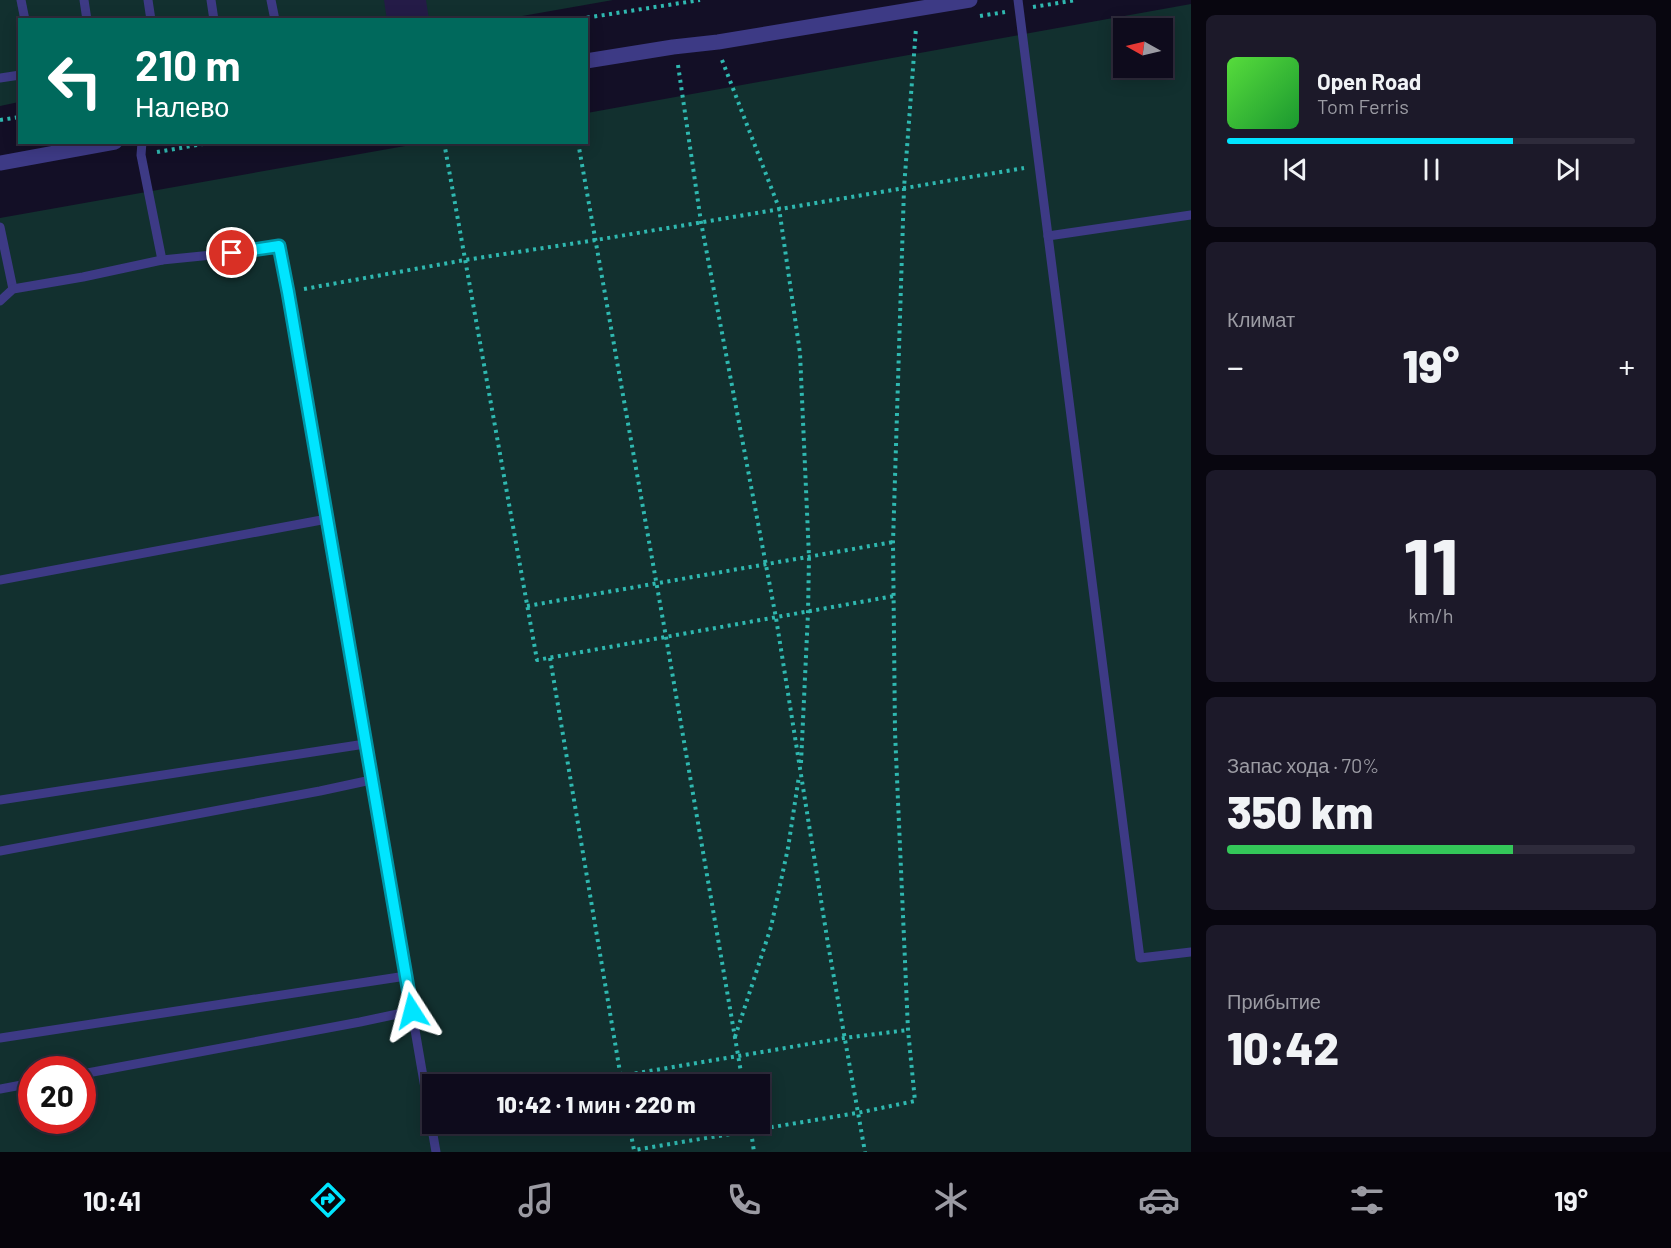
<!DOCTYPE html>
<html lang="ru">
<head>
<meta charset="utf-8">
<style>
	:root { --surface:#0e0b1c; --page:#1c1929; --text:#f1f3f6; --muted:#9b9ba3; --line:#2e2b3b; --accent:#00e5ff }
	body { margin:0; font-family:Barlow,sans-serif; background:var(--page); color:var(--text); height:100vh; display:flex; flex-direction:column; font-size:22px; white-space:nowrap }
	* { box-sizing:border-box; margin:0 }
	p { font-size:20px; color:var(--muted) }
	.icon { flex:none; width:33px; height:33px; fill:none; stroke:currentColor; stroke-width:2; stroke-linecap:round; stroke-linejoin:round }
	.map { position:relative; flex:1; overflow:hidden }
	.details { display:flex; flex-direction:column; gap:15px; padding:15px; background:#08060f; width:480px }
	.details>* { flex:none }
	.top-card { position:absolute; left:18px; top:18px; width:570px; height:126px; border-radius:0px; box-shadow:0 3px 15px #0003,0 0 0 2px var(--line); background:#00695c; color:#fff; overflow:hidden }
	.needle { width:39px; rotate:278deg }
	.controls { position:absolute; left:1113px; top:18px; display:grid; gap:12px }
	.controls a { display:grid; place-items:center; width:60px; height:60px; border-radius:0px; background:var(--surface); box-shadow:0 3px 15px #0003,0 0 0 2px var(--line); font-size:30px }
	.speed { position:absolute; left:18px; top:1056px; display:flex; gap:12px; font-size:30px; font-weight:700; text-align:center }
	.speed>* { display:grid; place-content:center; width:78px; height:78px; border-radius:50%; background:var(--surface); box-shadow:0 3px 15px #0003,0 0 0 2px var(--line); line-height:1 }
	.speed .limit { border:9px solid #d22; background:#fff; color:#111 }
	.pin { position:absolute; display:grid; place-items:center; width:51px; height:51px; color:#fff; margin:-26px; border:3px solid #fff; border-radius:50%; box-shadow:0 2px 6px #0007 }
	.me { position:absolute; width:66px; margin:-33px; rotate:351deg; stroke-linejoin:round; filter:drop-shadow(0 0 4px #0008) }
	.turn { display:flex; align-items:center; gap:21px; height:126px; padding:0 18px; font-size:27px }
	.turn .icon { width:78px; height:78px; stroke-width:2.5 }
	.turn b { display:block; font-size:42px; line-height:51px }
	.big { font-size:45px; font-weight:800; line-height:1.1 }
	.details .widget { flex:1; display:flex; flex-direction:column; justify-content:center; gap:9px; min-width:0; padding:0 21px; border-radius:9px; background:var(--page) }
	.details .dial { align-items:center; gap:0 }
	.dial b { font-size:78px; line-height:1 }
	.song { display:flex; align-items:center; gap:18px }
	.cover { width:72px; height:72px; border-radius:9px; background:linear-gradient(135deg,hsl(110 70% 55%),hsl(130 70% 35%)) }
	.played { height:6px; border-radius:3px; background:linear-gradient(90deg,var(--accent) 70%,var(--line) 70%) }
	.keys { display:flex; justify-content:space-around; direction:ltr }
	.heat { display:flex; justify-content:space-between; align-items:center; font-size:33px; direction:ltr }
	.charge { height:9px; border-radius:4px; background:linear-gradient(90deg,#34c759 70%,var(--line) 0) }
	.trip { position:absolute; left:422px; top:1074px; width:348px; height:60px; border-radius:0px; background:var(--surface); box-shadow:0 3px 15px #0003,0 0 0 2px var(--line); font-weight:800; line-height:60px; text-align:center }
	.tab-bar { display:flex; height:96px; justify-content:space-around; align-items:center; background:#06040b; color:var(--muted) }
	.tab-bar .icon { width:42px; height:42px }
	.tab-bar .active { color:var(--accent) }
	.tab-bar b { font-size:27px; color:var(--text) }
	main { display:flex; flex:1; min-height:0 }
	.map>svg:first-child { display:block }
	.green { fill:#12302f; fill-rule:evenodd }
	.building { fill:#241b47 }
	.lines { fill:none; stroke-linecap:round; stroke-linejoin:round }
	.path { stroke:#2fb8b0; stroke-width:4; stroke-dasharray:3 4.5; stroke-linecap:butt }
	.lane { stroke:#3d3a85; stroke-width:9 }
	.street { stroke:#3d3a85; stroke-width:15 }
	.route-casing { stroke:#0095a6; stroke-width:15 }
	.route { stroke:#00e5ff; stroke-width:10 }
</style>
</head>
<body>
<main>
<div class="map">
<svg width="1191" height="1152" viewBox="0 0 1191 1152">
	<rect width="100%" height="100%" fill="#130f26"/>
	<g class="green">
		<path d="M0,0h613l-113,20h-480l-1,82 -19,4z"/>
		<path d="M1191,4v1148h-1191v-934l422,-75 164,-1 1,-29zM1124,28h38v40h-38zM32,1070h50v50h-50zM432,1084h327v40h-327z"/>
	</g>
	<path class="building" d="M384,0h42l3,20h-42z"/>
	<g class="lines">
		<g class="path">
			<path d="M1033,7l44,-7"/>
			<path d="M980,16l25,-4"/>
			<path d="M572,20l128,-20"/>
			<path d="M722,60l57,148 21,145 9,204 -1,56 -7,150"/>
			<path d="M678,65l23,157 75,396 52,326 37,208"/>
			<path d="M0,120l20,-3"/>
			<path d="M444,142l93,518 357,-64"/>
			<path d="M578,142l88,495 77,447"/>
			<path d="M157,152l58,-10"/>
			<path d="M304,289l161,-29 131,-20 428,-72"/>
			<path d="M527,606l366,-64"/>
			<path d="M550,658l72,426"/>
			<path d="M735,1037l36,-110 17,-79 11,-72"/>
			<path d="M620,1076l224,-38 64,-8"/>
			<path d="M629,1124l5,26 223,-37 58,-12 -7,-71 -13,-298 -2,-190 11,-354 12,-160"/>
			<path d="M750,1124l4,28"/>
		</g>
		<g class="lane">
			<path d="M21,0l4,20"/>
			<path d="M84,0l3,20"/>
			<path d="M148,0l3,20"/>
			<path d="M211,0l3,20"/>
			<path d="M271,0l4,20"/>
			<path d="M1018,0l122,958 51,-6"/>
			<path d="M0,78l20,-3"/>
			<path d="M142,142l-1,13 21,105"/>
			<path d="M0,227l13,62"/>
			<path d="M1048,236l143,-21"/>
			<path d="M0,301l13,-12 70,-12 79,-17 70,-7 46,-7 10,46 148,860"/>
			<path d="M0,580l327,-61"/>
			<path d="M0,800l365,-56"/>
			<path d="M0,851l320,-60 51,-11"/>
			<path d="M0,1038l406,-62"/>
			<path d="M82,1074l278,-52 52,-11"/>
			<path d="M0,1089l32,-6"/>
		</g>
		<g class="street">
			<path d="M586,61l87,-14 45,-5 252,-42"/>
			<path d="M0,163l115,-21"/>
		</g>
	</g>
	<g class="lines">
		<g class="route-casing">
			<path id="route" d="M232,253l47,-7 9,46 124,719"/>
		</g>
		<use href="#route" class="route"/>
	</g>
</svg>
<div class="controls">
<a><svg class="needle" viewBox="-14 -14 28 28"><path d="M0-13l5 13h-10z" fill="#e53935"/><path d="M0 13l5-13h-10z" fill="#9b9ba3"/></svg></a>
</div>
<div class="speed"><div class="limit">20</div></div>
<div class="pin" style="left:232px;top:253px;background:#d93025"><svg class="icon" aria-label="arrive" viewBox="0 0 24 24"><path d="M6 21V4h12l-3 4 3 4H6"/></svg></div>
<svg class="me" style="left:412px;top:1011px" viewBox="-20 -20 40 40"><path d="M0-17L14 15 0 8-14 15z" fill="#00e5ff" stroke="#fff" stroke-width="4"/></svg>
<div class="trip">10:42 · 1 мин · 220 m</div>
<div class="top-card">
<div class="turn"><svg class="icon" aria-label="left" viewBox="0 0 24 24"><path d="M17 20v-9H6M10 6l-5 5 5 5"/></svg><div><b>210 m</b>Налево</div></div>
</div>
</div>
<section class="details">
<div class="widget">
<div class="song"><i class="cover"></i><div><b>Open Road</b><p>Tom Ferris</p></div></div>
<div class="played"></div>
<div class="keys"><svg class="icon" aria-label="previous" viewBox="0 0 24 24"><path d="M18 5L8 12l10 7zM5 5v14"/></svg><svg class="icon" aria-label="pause" viewBox="0 0 24 24"><path d="M8 5v14M16 5v14"/></svg><svg class="icon" aria-label="next" viewBox="0 0 24 24"><path d="M6 5l10 7-10 7zM19 5v14"/></svg></div>
</div>
<div class="widget"><p>Климат</p>
<div class="heat"><a>−</a><b class="big">19°</b><a>+</a></div>
</div>
<div class="widget dial"><b>11</b><p>km/h</p></div>
<div class="widget"><p>Запас хода · 70%</p><b class="big">350 km</b><div class="charge"></div></div>
<div class="widget"><p>Прибытие</p><b class="big">10:42</b></div>
</section>
</main>
<nav class="tab-bar">
<b>10:41</b>
<svg class="icon active" aria-label="directions" viewBox="0 0 24 24"><path d="M12 3l9 9-9 9-9-9zM9 14v-3h6M13 9l2 2-2 2"/></svg>
<svg class="icon" aria-label="music" viewBox="0 0 24 24"><path d="M9 18V5l10-2v13"/><circle cx="6" cy="18" r="3"/><circle cx="16" cy="16" r="3"/></svg>
<svg class="icon" aria-label="phone" viewBox="0 0 24 24"><path d="M5 4h4l2 5-3 2q2 4 5 5l2-3 5 2v4C11 20 4 13 5 4z"/></svg>
<svg class="icon" aria-label="climate" viewBox="0 0 24 24"><path d="M12 3v18M4 7l16 10M4 17L20 7"/></svg>
<svg class="icon" aria-label="car" viewBox="0 0 24 24"><path d="M5 17H2v-5l4-1 3-4h7l3 4 3 1v5h-3M9 17h6M6 11h13"/><circle cx="7" cy="17" r="2"/><circle cx="17" cy="17" r="2"/></svg>
<svg class="icon" aria-label="filters" viewBox="0 0 24 24"><path d="M4 7h16M4 17h16"/><circle cx="9" cy="7" r="2"/><circle cx="15" cy="17" r="2"/></svg>
<b>19°</b>
</nav>
</body>
</html>
